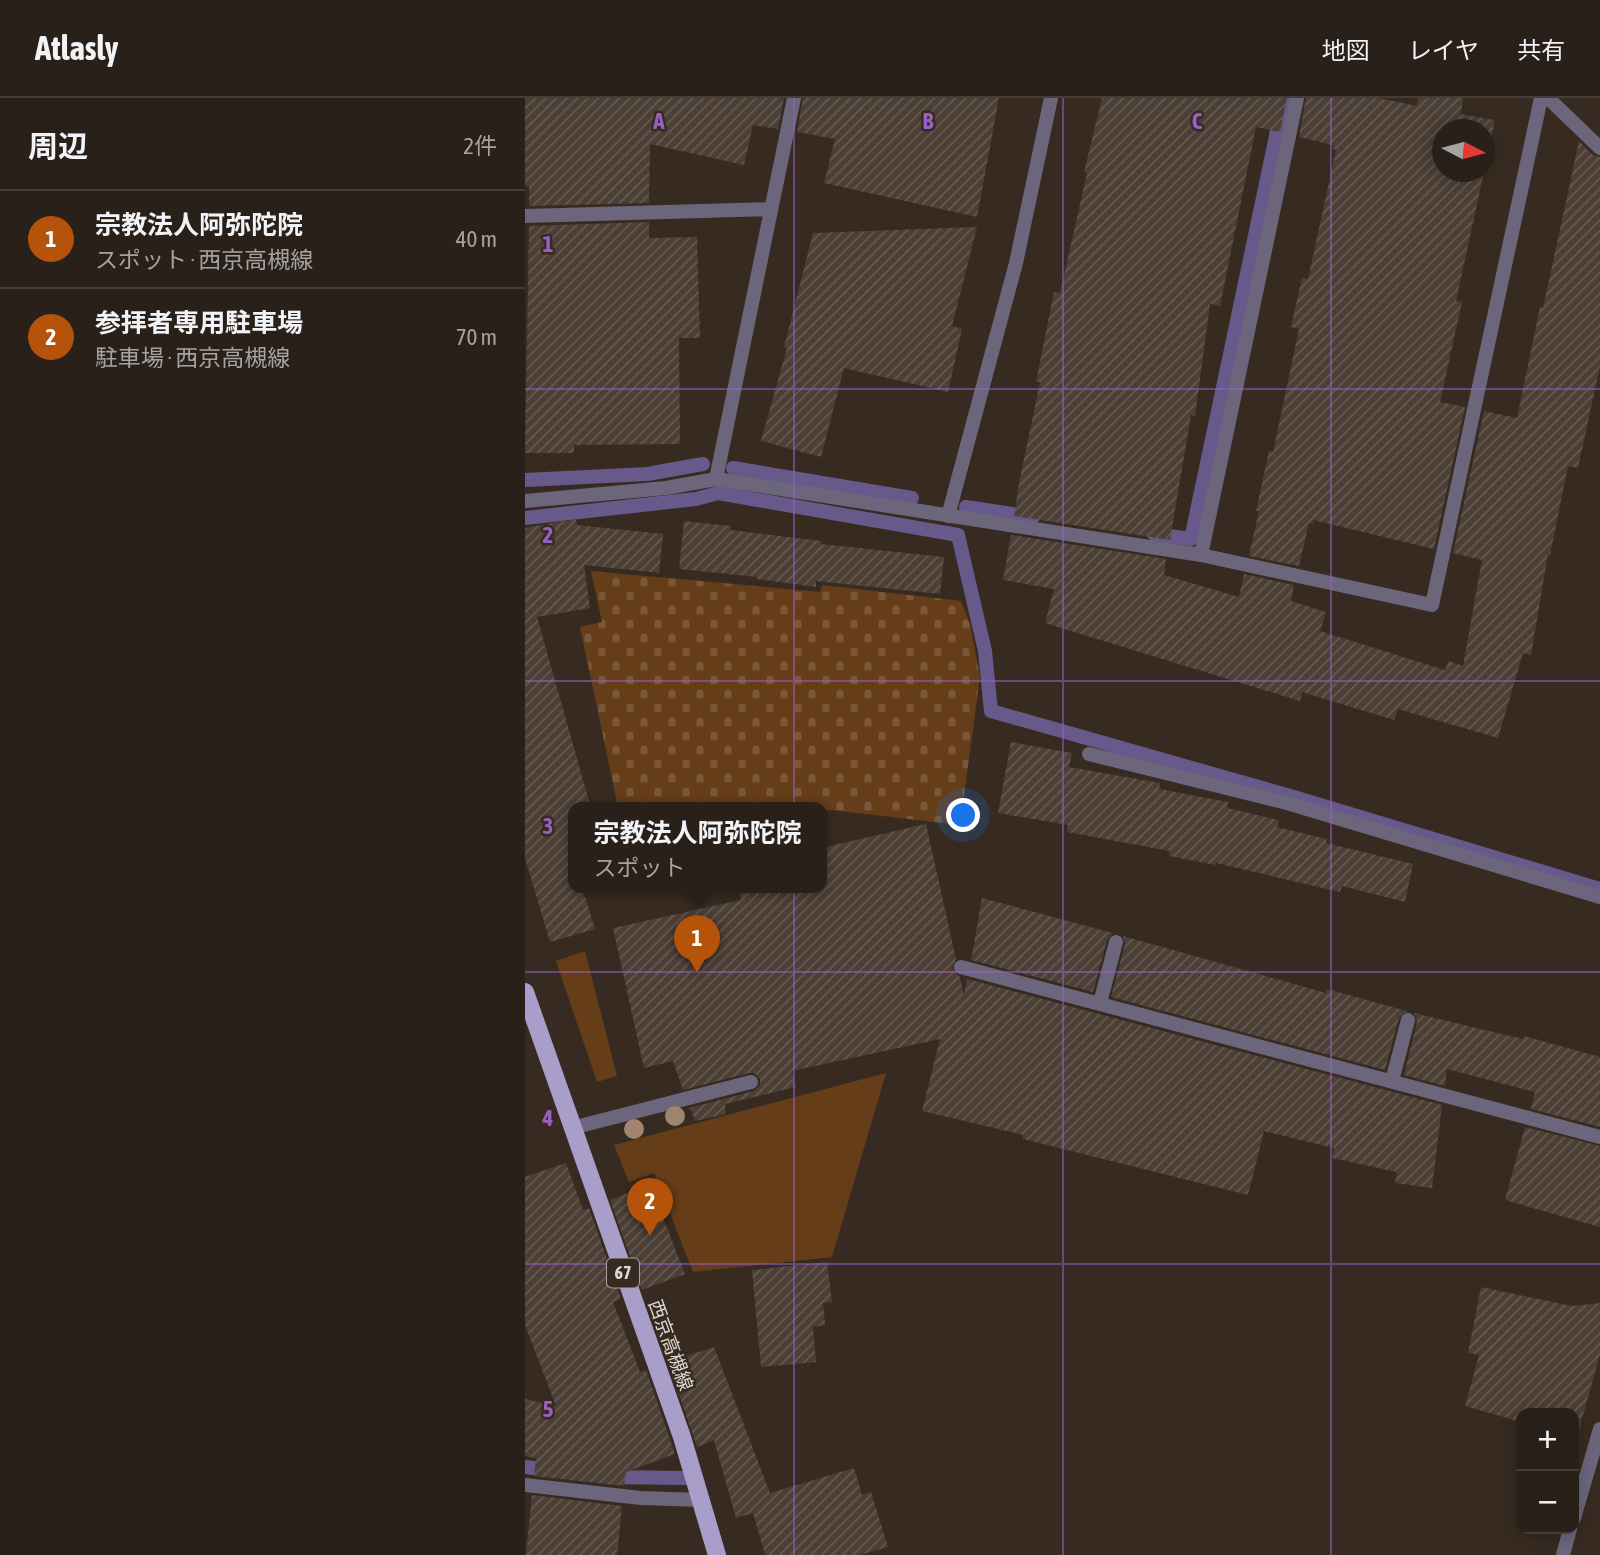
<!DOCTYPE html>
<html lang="ja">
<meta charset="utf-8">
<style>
body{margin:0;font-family:"Asap Condensed","Noto Sans JP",sans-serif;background:#352d26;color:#f1f3f6}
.controls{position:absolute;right:21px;bottom:21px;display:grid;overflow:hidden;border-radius:14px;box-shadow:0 4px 18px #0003}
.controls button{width:63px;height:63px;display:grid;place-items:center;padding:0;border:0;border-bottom:2px solid #453e38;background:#292019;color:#f1f3f6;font:35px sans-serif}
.compass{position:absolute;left:907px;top:21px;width:63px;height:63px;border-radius:50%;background:#292019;box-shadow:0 4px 18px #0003;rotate:96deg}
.you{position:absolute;left:439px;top:718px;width:24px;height:24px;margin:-18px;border:5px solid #fff;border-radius:50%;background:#1a73e8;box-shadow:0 0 0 10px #1a73e833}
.badge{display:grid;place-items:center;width:46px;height:46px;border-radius:50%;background:#b45309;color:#fff;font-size:23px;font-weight:700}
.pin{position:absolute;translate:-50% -58px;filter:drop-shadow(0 2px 4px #0008)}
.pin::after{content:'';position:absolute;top:37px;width:24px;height:21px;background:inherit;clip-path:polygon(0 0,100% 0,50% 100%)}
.popup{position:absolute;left:43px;top:704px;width:259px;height:91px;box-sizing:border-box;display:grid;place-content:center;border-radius:14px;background:#292019;filter:drop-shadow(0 2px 5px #0005);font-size:23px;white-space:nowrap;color:#a5a3a2}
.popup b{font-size:26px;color:#f1f3f6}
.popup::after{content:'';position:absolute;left:50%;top:100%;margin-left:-14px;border:14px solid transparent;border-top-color:#292019}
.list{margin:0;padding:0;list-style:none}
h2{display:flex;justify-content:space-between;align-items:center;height:91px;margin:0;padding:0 28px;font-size:30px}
h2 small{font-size:23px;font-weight:400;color:#a5a3a2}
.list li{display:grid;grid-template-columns:46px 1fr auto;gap:21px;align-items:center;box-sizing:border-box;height:98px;padding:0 28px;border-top:2px solid #453e38}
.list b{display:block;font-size:26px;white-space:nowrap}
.list p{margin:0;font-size:23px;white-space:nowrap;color:#a5a3a2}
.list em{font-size:23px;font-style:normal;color:#a5a3a2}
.map{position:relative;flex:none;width:1075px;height:1457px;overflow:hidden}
header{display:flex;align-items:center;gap:42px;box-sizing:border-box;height:98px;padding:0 35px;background:#292019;border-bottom:2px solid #453e38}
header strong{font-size:33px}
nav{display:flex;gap:38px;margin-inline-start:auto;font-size:24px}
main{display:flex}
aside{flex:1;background:#292019}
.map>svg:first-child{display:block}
.cemetery{fill:url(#cemetery-stones)}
.garden{fill:#653d19}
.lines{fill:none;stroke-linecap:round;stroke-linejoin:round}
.stream{stroke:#675989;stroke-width:14}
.building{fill:url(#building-hatch)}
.lane{stroke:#6b667c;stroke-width:14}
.street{stroke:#6b667c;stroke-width:14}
.primary{stroke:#a99dca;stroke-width:18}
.tree{fill:#a0846d}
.grid{fill:none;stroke:#995fc4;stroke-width:2;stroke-opacity:0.55}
.labels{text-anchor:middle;stroke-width:5;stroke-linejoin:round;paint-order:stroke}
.shield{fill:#372b21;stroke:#aca39c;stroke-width:2}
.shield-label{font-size:18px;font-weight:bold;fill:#ded6d0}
.street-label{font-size:19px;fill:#ded6d0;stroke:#372b21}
.grid-label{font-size:23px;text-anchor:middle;font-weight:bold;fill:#995fc4;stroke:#372b21;stroke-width:5;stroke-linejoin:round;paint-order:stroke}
</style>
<header>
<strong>Atlasly</strong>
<nav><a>地図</a><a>レイヤ</a><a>共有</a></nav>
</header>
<main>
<aside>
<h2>周辺<small>2件</small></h2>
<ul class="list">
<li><span class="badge">1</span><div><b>宗教法人阿弥陀院</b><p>スポット · 西京高槻線</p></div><em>40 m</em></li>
<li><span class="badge">2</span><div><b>参拝者専用駐車場</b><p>駐車場 · 西京高槻線</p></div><em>70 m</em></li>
</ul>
</aside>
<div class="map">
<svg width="1075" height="1457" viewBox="0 0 1075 1457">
<defs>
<pattern id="cemetery-stones" width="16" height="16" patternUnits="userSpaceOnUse" patternTransform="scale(1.75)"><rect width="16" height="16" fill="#653d19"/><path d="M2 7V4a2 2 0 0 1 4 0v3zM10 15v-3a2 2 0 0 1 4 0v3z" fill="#7b5839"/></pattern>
<pattern id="building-hatch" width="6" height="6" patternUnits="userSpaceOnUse" patternTransform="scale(1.75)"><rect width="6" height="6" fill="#4c3f35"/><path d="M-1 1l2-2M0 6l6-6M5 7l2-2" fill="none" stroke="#655a51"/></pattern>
</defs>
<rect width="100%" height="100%" fill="#372b21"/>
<path class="cemetery" d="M66,473l229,21 2,-7 139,16 9,23 10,53 -20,148 -129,-15 -10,2v-5h-203l-38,-180 22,-5z"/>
<path class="garden" d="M60,853l32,125 -20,6 -41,-121z
M361,975l-54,184 -139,15 -39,-99 -25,9 -15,-37z"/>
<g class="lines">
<path class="stream" d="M208,370l179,30
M0,382l122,-6 56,-10
M441,409l67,10
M0,420l171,-19 22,-6 240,42 27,116 6,60 296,84 313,94
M629,436l37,5 93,-441
M0,1369l27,3
M82,1379l79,1"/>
</g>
<path class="building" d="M0,0h259l-6,31 -25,-4 -9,40 -94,-21 -1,59 -120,3v-20h-4z
M278,0h196l-22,119 -153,-34 11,-44 -38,-7z
M577,0h185l-7,34 -24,-5 -36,179 -10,-2 -15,112 -4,-1 -21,125 -156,-24 5,-33 21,-101h-4l18,-90 6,1 27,-120 -3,-1z
M781,0h73l38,8 1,-8h45l-2,16 34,6 -10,48v-38h-42v42h41l-28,129 6,1 -22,100 25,5 -31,142 -121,-29v4l-4,-1 -10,43 -50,-10 10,-45h-3l13,-60 4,1 26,-123 -8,-2 11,-49 6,1 28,-129 -3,-1v-4l-34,-8z
M1054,43l14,14 7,2v209l-22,102 -10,-2 -18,89 -2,-1 -17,101 -8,-2 -25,85 -100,-29 -4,11 -92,-28 -2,9 -255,-78 9,-34 -51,-9 8,-45 155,24 -2,16 75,22 5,-23 50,11 -3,16 35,11 -6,19 125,39 3,-9 15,5 19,-106 -29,-7 31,-142 33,7 23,-111 3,1z
M124,124v16l48,-1 3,101h-21l1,106 -106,1v8h-49l4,-227z
M452,129l-25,99 10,3 -14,63 -104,-24 -23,89 -60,-16 26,-93 -3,-1 29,-114z
M51,421l1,6 86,9 -4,39 -75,-8 6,43 -53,9 52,184 -16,5v81h9l13,42 -45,13 -25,-84v-330z
M159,423l47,5 -1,4 91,11v3l123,13 -4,37 -124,-13v6l-59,-8v-2l-78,-8z
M486,644l61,11 -3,14 91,16 -1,6 69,13 -1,6 52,12 -2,7 50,12 -1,4 87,21 -8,38 -63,-16 -2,6 -124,-29v2l-47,-9 1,-5 -103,-19 1,-7 -70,-12z
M401,726l30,135 -4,10 8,8 4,19 3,-17 475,126 -10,83 -37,-5 2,-11 -65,-14 2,-10 -70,-17 -16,64 -225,-56v-4l-101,-24 18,-72 -148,32 4,16 -71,17 1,10 -31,7 -5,-13 64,-17 6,-6v-6l-6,-6h-5l-66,17 -10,-29 -29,7 -31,-140 128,-28 -3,-13h83v-39z
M457,800l131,35 -6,7 -14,52 -122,-32z
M598,838l203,57 1,-4 80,22 -8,7 -14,52 -274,-73 14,-53z
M889,915l109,26 1,-3 76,21v70l-69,-18 4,-17 -88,-23 -2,17 -41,-11 13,-53z
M1000,1029l75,19v81l-95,-27z
M41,1065l17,47 6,-2 32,91 -8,3 27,70 6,-2 29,84 -49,18 -2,14 -90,-10 2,-18 -11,-2v-57l31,7 -31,-81v-148z
M125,1086l35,90 -43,16 -32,-90z
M302,1164l5,40 -9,1 2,22 -12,2 3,35 -55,5 -9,-97z
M956,1189l91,19 28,-3v51l-23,83h-3v-24h-53v9l-56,-16 14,-51 -11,-2z
M189,1249l56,146 84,-25 8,27 9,-3 17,55 -28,8h-95l-12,-42 -17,5 -22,-78 -17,7 -29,-85z
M7,1397l90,11 -5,49h-91z"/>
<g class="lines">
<path class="lane" d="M47,1030l179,-46"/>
<path class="street" d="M1023,0l52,50
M0,118l246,-7
M191,381l78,-381
M0,403l141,-13 50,-9 485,76 231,50 109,-507
M423,418l68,-253 35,-165
M676,457l96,-457
M564,656l198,49 313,94
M436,869l639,170
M575,905l16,-61
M867,983l16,-61
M0,1387l116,13 60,2
M1049,1420l26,-89
M1038,1457l7,-26"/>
<path class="primary" d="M0,894l157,445 35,118"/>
</g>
<g class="tree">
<circle cx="150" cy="1018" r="10"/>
<circle cx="109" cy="1031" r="10"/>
</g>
<path class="grid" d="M269,0v1457M538,0v1457M806,0v1457M0,291h1075M0,583h1075M0,874h1075M0,1166h1075"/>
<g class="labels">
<rect class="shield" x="82" y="1160.5" width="32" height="29" rx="5"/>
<g class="shield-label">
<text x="98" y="1181">67</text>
</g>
<g class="street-label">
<text transform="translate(146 1247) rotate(70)" y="7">西京高槻線</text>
</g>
</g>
<g class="grid-label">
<text x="134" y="31">A</text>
<text x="403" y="31">B</text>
<text x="672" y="31">C</text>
<text x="23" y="154">1</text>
<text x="23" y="445">2</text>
<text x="23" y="736">3</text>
<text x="23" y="1028">4</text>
<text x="23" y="1319">5</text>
</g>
</svg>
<div class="controls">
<button>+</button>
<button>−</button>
</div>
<svg class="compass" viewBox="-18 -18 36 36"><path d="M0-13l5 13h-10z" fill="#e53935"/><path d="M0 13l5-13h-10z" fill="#a5a3a2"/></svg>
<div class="you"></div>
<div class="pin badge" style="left:172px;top:875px">1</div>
<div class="popup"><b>宗教法人阿弥陀院</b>スポット</div>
<div class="pin badge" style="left:125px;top:1138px">2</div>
</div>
</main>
